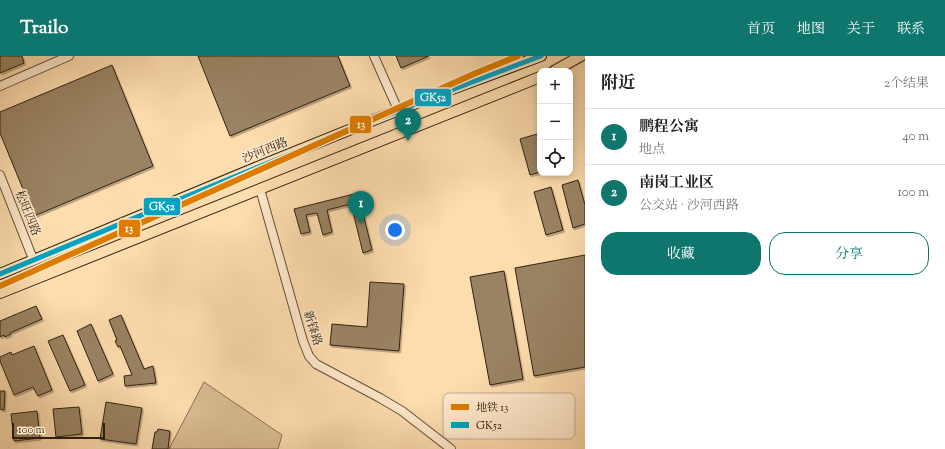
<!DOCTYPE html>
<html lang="zh">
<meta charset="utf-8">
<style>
body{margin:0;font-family:"Sorts Mill Goudy","Noto Serif SC",serif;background:#f6f6f6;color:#222}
.controls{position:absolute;right:12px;top:12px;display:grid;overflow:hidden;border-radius:8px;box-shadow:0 2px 6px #0003}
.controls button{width:36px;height:36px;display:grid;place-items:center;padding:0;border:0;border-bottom:1px solid #e0e0e0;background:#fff;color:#222;font:20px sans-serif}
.scale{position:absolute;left:12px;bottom:10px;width:93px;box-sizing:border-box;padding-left:4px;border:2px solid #2f2211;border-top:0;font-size:11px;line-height:14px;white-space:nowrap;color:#2f2211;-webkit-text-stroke:3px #fee8ca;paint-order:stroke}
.you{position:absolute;left:395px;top:174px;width:14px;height:14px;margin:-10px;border:3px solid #fff;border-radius:50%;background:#1a73e8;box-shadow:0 0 0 6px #1a73e833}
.badge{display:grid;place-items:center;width:26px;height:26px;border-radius:50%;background:#0f766e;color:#fff;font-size:13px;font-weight:700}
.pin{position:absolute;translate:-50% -33px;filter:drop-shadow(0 1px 2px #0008)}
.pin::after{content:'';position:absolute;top:21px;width:14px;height:12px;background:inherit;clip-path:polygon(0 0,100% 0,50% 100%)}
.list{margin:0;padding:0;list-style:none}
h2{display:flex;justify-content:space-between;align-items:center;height:52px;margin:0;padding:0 16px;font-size:17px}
h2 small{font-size:13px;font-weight:400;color:#767676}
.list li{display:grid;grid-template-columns:26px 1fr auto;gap:12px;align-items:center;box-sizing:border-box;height:56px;padding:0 16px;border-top:1px solid #e0e0e0}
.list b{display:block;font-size:15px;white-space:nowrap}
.list p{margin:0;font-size:13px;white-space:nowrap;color:#767676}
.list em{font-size:13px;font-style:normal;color:#767676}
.actions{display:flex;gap:8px;padding:12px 16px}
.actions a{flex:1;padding:9px 0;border:1px solid #0f766e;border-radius:16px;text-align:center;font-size:14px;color:#0f766e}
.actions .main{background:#0f766e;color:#fff}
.icon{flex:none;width:22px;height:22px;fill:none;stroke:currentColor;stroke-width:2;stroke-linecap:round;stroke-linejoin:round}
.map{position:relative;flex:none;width:585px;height:393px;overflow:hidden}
header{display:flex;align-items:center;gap:24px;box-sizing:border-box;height:56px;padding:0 20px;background:#0f766e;color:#fff}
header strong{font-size:19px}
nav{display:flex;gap:22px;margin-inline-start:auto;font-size:14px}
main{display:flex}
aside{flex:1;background:#fff}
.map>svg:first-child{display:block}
.green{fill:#dabc93;stroke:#846f52}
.building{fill:#9a8363;stroke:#2f2211;filter:url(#shadow)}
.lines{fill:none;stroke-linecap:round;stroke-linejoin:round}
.minor-casing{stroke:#625038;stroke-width:10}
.major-casing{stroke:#2f2211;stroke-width:12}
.minor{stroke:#fee8ca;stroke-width:8}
.major{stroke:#fddcae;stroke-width:10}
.bus-1-casing{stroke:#fee8ca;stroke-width:8}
.bus-1{stroke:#02a2c5;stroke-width:5}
.metro-1-casing{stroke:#fee8ca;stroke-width:9}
.metro-1{stroke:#de7c00;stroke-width:6}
.labels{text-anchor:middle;stroke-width:3.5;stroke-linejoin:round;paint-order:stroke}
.street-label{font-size:12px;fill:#2f2211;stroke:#fee8ca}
.key{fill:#fee8ca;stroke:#c0ad92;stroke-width:1}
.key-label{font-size:11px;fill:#2f2211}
.line-badge{stroke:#fee8ca;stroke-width:1.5}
.badge-label{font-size:11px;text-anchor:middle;font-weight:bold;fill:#fff}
</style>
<header>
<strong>Trailo</strong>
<nav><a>首页</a><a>地图</a><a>关于</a><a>联系</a></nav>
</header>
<main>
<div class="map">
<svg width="585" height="393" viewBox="0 0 585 393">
<defs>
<filter id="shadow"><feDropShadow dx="1.5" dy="2" stdDeviation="0" flood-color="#0004"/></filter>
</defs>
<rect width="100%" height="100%" fill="#fddcae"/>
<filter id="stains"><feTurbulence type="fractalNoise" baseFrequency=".005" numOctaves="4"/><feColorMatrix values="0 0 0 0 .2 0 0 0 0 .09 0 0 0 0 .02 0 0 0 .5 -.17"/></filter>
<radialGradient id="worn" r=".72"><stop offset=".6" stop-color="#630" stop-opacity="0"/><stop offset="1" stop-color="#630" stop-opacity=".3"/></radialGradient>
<path class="green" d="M204,326l78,53 -4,14h-109z"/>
<path class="building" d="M0,0h22l2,7 -24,10z
M198,0h140l12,30 -120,50z
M396,0h33l-28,12z
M112,9l41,101 -119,50 -34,-83v-21z
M537,78l3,13v25l-10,3 -10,-36z
M578,124l7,25v19l-12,4 -11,-43z
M551,131l12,43 -17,5 -12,-43z
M358,137l14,57 -9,3 -12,-49 -24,6 5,22 -9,3 -6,-22 -11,2 4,17 -9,2 -7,-25z
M585,199v112l-51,9 -19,-108z
M504,215l19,108 -33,6 -20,-108z
M370,226l34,2 -5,67 -69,-6 2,-21 35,3z
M36,250l6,13 -32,14 1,1 -6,3 -1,-2 -4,2v-16z
M121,259l23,54 9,-3 3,17 -31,3 -1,-10 8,-1 -12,-29 -2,1 -3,-6 2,-1 -8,-20z
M91,268l22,50 -15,7 -21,-50z
M63,279l22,50 -15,6 -22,-50z
M34,290l18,44 -14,6 -5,-9 -19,8 -14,-34v-4l11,-5 1,3z
M0,335h5l-1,19 -4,-1z
M106,346l36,6 -6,36 -36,-5z
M79,351l3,27 -26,3 -3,-28z
M37,355l3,27 -26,3 -3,-27z
M158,373l12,2 -2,18h-16l3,-17h2z"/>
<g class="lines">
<g class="minor-casing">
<path id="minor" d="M374,0l24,54
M0,30l69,-30
M0,119l33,84
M260,133l43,152 6,15 7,8 64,34 22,13 49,38"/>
</g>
<g class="major-casing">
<path id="major" d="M554,15l27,-15
M0,218l267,-111 169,-68 105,-39
M0,237l540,-216"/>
</g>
<use href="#minor" class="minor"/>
<use href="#major" class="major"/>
<g class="bus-1-casing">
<path id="bus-1" d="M0,218c180,-75 359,-150 541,-218"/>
</g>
<use href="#bus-1" class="bus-1"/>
<g class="metro-1-casing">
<path id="metro-1" d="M0,230l476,-213 42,-17"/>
</g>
<use href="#metro-1" class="metro-1"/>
</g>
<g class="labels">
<g class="street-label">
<text transform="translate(265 94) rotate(-22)" y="4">沙河西路</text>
<text transform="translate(28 157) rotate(68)" y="4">松旺四路</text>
<text transform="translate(313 272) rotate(72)" y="4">新锋路</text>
</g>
</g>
<rect x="443" y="337" width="132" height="46" rx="6" class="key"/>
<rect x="451" y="348" width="18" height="6" fill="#de7c00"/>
<rect x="451" y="366" width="18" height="6" fill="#02a2c5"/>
<g class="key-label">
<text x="476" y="355">地铁 13</text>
<text x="476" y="373">GK52</text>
</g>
<g class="line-badge">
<rect x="414" y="32" width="38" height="19" rx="4" fill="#02a2c5"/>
<rect x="349" y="59" width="23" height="19" rx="4" fill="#de7c00"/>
<rect x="143" y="141" width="38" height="19" rx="4" fill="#02a2c5"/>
<rect x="118" y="163" width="23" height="19" rx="4" fill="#de7c00"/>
</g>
<g class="badge-label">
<text x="433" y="45">GK52</text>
<text x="361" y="72">13</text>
<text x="162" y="154">GK52</text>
<text x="129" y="176">13</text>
</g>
<rect width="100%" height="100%" filter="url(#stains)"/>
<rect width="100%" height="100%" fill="url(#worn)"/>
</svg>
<div class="controls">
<button>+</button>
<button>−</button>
<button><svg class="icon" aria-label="locate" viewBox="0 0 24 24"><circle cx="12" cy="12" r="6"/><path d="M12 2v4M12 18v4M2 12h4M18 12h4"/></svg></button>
</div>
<div class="scale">100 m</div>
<div class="you"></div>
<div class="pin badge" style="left:361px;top:168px">1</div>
<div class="pin badge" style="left:408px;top:85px">2</div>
</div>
<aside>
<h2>附近<small>2个结果</small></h2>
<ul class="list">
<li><span class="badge">1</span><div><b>鹏程公寓</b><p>地点</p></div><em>40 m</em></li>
<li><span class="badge">2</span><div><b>南岗工业区</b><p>公交站 · 沙河西路</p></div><em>100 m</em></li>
</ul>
<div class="actions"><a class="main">收藏</a><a>分享</a></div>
</aside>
</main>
